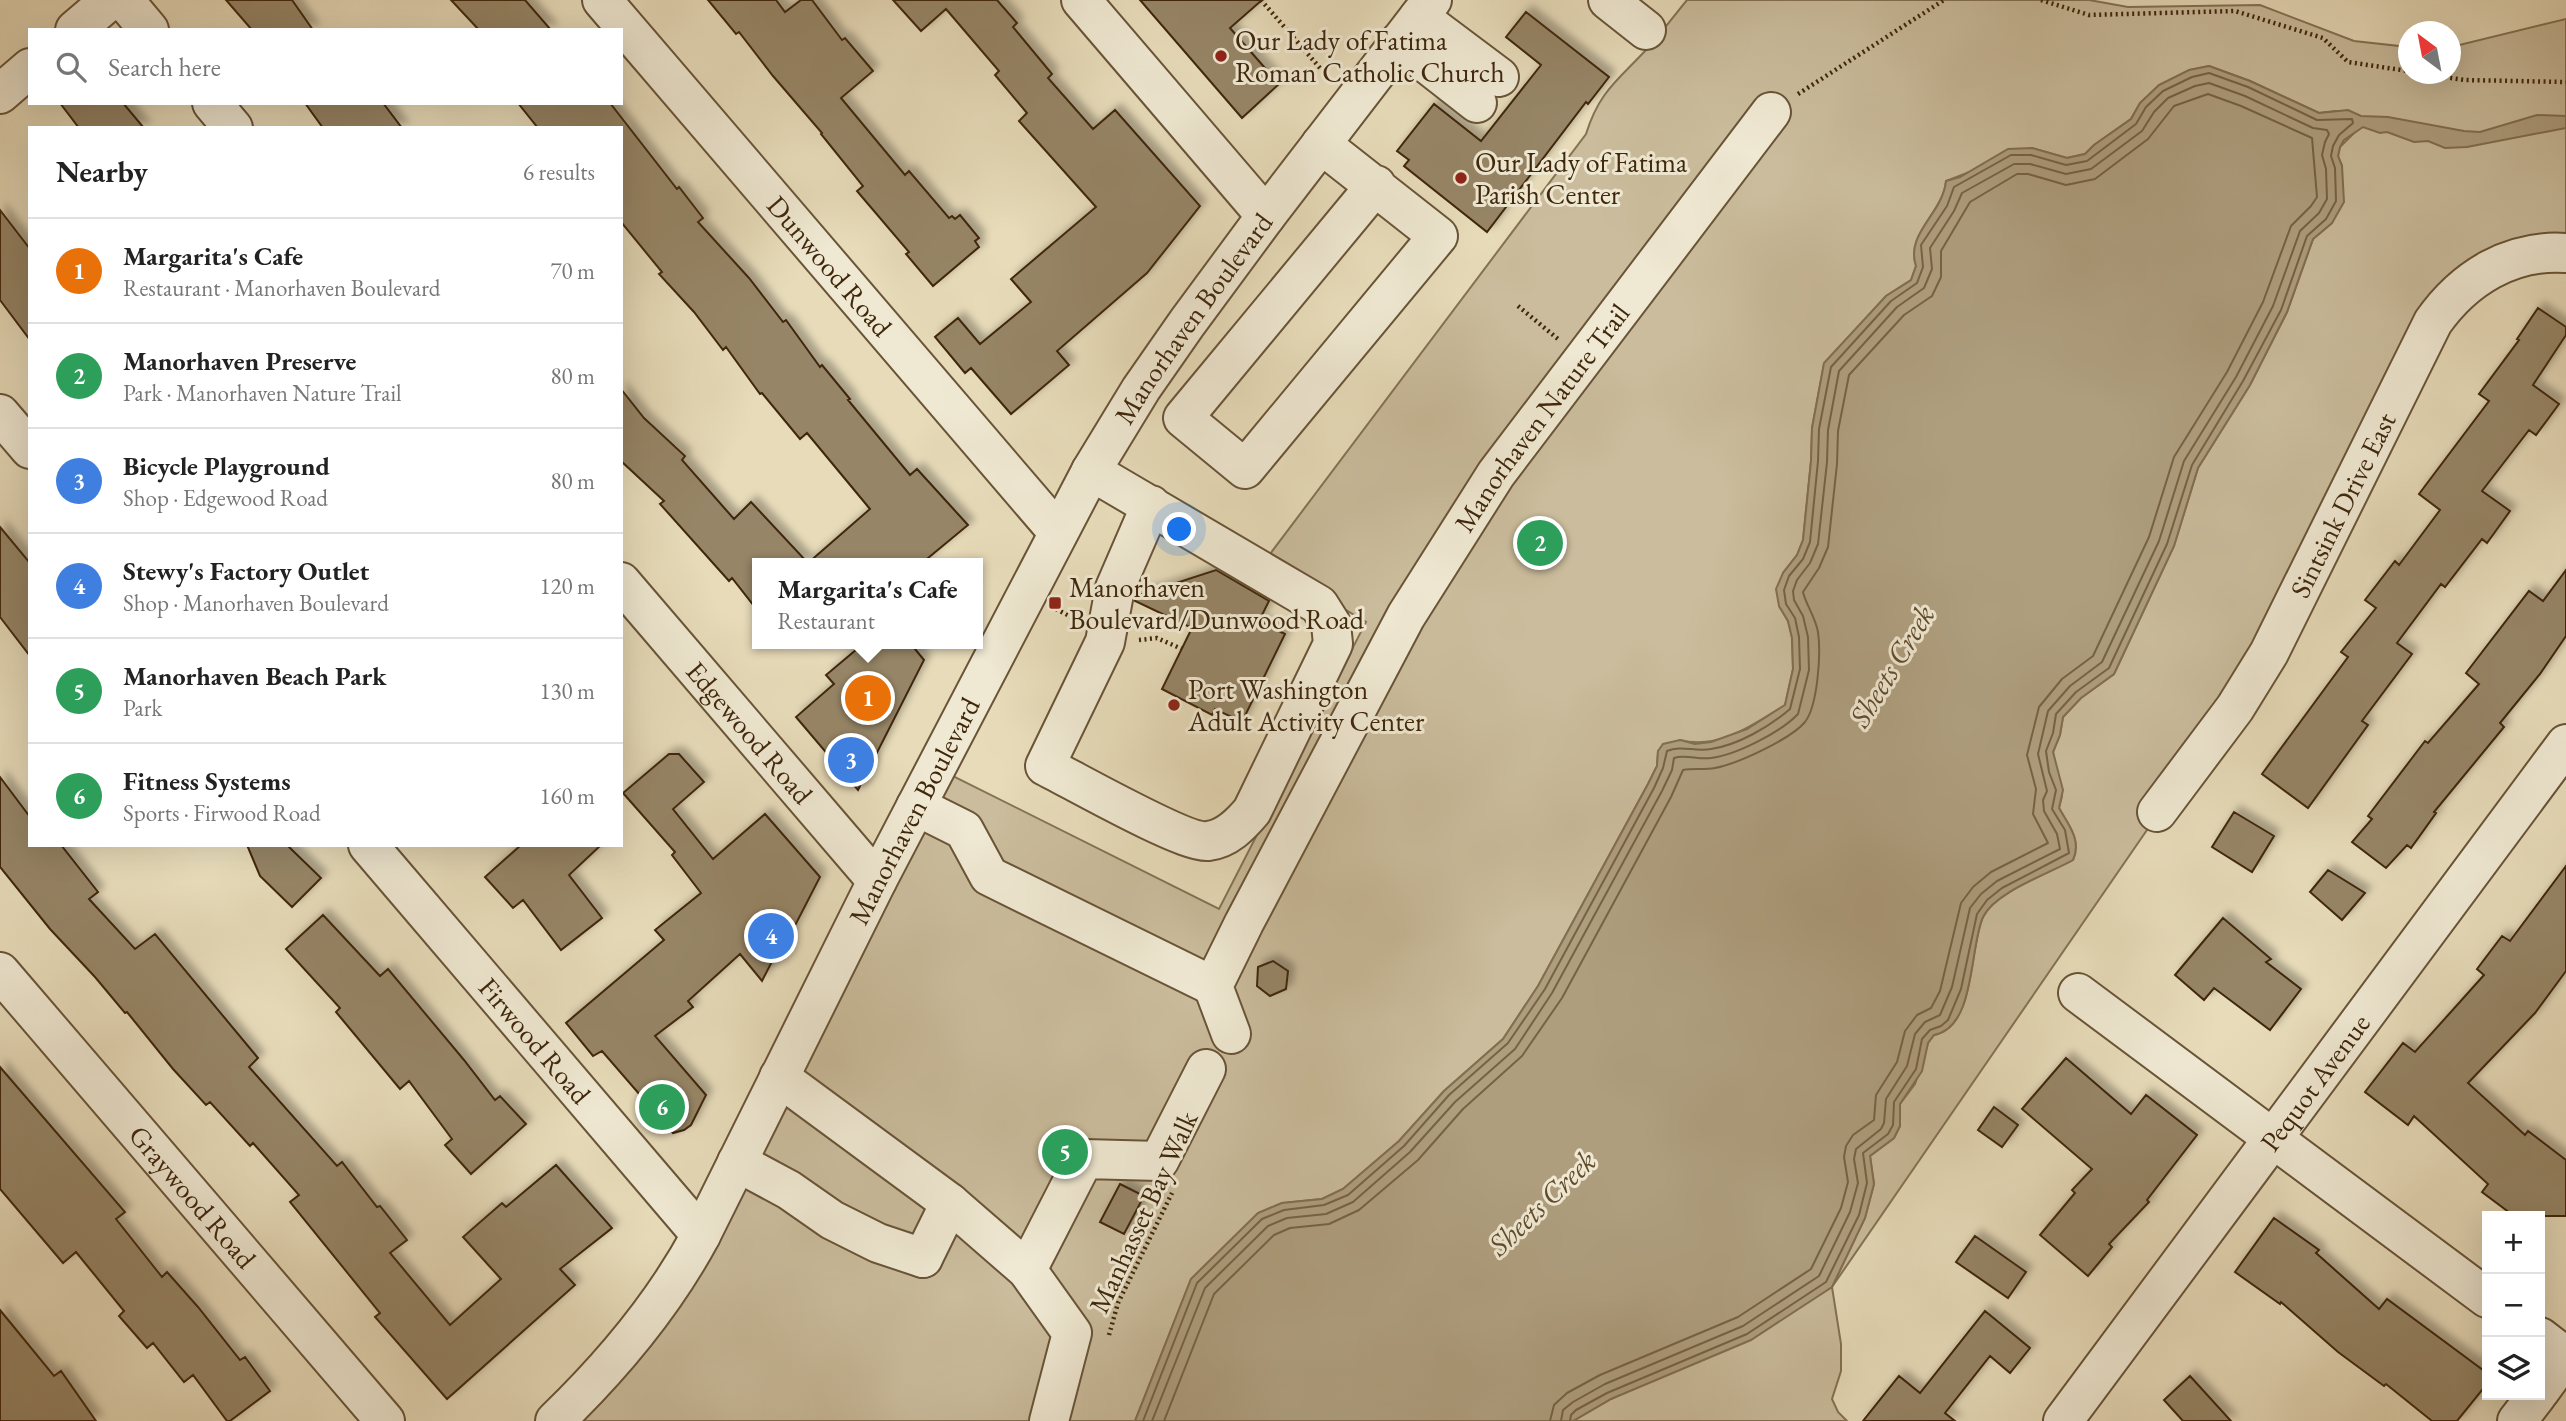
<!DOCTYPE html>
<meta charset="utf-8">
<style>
body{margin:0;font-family:"EB Garamond",serif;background:#f6f6f6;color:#222}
.controls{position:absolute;right:21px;bottom:21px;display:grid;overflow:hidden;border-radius:0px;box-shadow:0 7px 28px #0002}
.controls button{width:63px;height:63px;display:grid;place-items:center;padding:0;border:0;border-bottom:2px solid #e0e0e0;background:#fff;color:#222;font:35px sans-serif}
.compass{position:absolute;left:2398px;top:21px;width:63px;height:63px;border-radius:50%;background:#fff;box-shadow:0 7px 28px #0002;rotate:328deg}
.you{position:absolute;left:1180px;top:530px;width:24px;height:24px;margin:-18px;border:5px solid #fff;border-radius:50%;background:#1a73e8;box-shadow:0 0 0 10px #1a73e833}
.badge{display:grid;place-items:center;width:46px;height:46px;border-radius:50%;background:#111827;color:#fff;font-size:23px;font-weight:700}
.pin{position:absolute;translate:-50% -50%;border:4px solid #fff;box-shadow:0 2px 7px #0006}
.popup{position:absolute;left:752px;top:558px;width:231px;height:91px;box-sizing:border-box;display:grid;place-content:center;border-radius:0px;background:#fff;filter:drop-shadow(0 2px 5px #0005);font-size:23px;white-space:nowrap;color:#767676}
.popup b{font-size:26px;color:#222}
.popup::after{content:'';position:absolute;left:50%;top:100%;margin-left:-14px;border:14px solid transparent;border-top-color:#fff}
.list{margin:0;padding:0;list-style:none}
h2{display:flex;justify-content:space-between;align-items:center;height:91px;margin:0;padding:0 28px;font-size:30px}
h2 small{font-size:23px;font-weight:400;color:#767676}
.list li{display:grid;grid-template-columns:46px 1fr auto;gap:21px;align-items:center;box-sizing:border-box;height:105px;padding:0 28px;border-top:2px solid #e0e0e0}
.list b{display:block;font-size:26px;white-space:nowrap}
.list p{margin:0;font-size:23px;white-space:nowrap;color:#767676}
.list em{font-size:23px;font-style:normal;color:#767676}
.icon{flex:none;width:38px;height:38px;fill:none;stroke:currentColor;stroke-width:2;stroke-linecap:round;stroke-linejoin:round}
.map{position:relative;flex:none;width:2566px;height:1421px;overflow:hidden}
.search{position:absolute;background:#fff;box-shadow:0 7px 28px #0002;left:28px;top:28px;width:595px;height:77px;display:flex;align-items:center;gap:18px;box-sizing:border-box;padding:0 24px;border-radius:0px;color:#767676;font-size:26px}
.panel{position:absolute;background:#fff;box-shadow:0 7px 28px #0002;left:28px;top:126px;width:595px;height:721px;border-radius:0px}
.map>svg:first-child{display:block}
.green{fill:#cabc9c;stroke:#847254;stroke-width:2}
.water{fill:#ae9e7e;stroke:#826e50;stroke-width:2}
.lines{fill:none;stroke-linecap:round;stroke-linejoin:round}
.shore{stroke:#766245;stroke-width:2}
.building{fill:#968566;stroke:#3f270c;stroke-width:2;filter:url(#shadow)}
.minor-casing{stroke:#695437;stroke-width:42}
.path{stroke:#3f270c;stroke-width:4.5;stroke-dasharray:2 3.5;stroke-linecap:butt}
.minor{stroke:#efe8d2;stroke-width:38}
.poi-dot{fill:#8f2418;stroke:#efe8d2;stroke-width:2.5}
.labels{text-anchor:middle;stroke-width:6;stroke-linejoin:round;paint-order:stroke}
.poi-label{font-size:28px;fill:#3f270c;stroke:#efe8d2;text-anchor:start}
.street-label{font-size:28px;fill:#3f270c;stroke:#efe8d2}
.water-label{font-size:30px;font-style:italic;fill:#604b2e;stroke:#efe8d2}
</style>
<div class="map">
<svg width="2566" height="1421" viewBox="0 0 2566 1421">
<defs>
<filter id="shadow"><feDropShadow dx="6" dy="-6" stdDeviation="3.5" flood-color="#0004"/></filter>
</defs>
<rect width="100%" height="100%" fill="#e7dbb9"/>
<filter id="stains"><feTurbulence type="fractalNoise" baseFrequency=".00286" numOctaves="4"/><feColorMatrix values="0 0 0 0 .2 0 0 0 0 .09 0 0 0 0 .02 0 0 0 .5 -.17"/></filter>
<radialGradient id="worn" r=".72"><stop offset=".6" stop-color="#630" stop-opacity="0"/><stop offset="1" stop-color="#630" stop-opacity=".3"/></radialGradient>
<path class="green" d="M1687,0h402l39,7 132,-2 94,36 54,6v27h42l1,-27 115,-28v234l-99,30 -198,370 -437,634 9,57v27l-9,28 6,13 9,9h-274l38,-22 221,-112 33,-69 9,-34 -4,-28 24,-18 6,-12v-22l15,-20 13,-41 6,-8c42,-8 35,-87 49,-118 12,-25 65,-43 90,-57 9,-20 -5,-36 -14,-52l3,-12 -9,-44 7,-17 3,-18 18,-19 33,-24 60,-128 24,-78 52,-83 37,-73 26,-73 19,-16 10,-44v-13l-4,-10 2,-9 19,-19 -23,-17 -17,2 -69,-32 -41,-15 -19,4 -31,15 -19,18 -9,16 -37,26 -9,9 -18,4 -35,-10 -86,33c-3,32 -41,53 -30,85l-5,14 -25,16 -62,68 -12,64 -1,33 -8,79 -6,15 -14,18 -4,33 9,15 4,16 1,32 -8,36c-32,20 -66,45 -105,35l-22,11 -1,15 -9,18 -110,202 -35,53 -59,52 -45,50 -56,48 -21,10 -40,4 -24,10 -67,66 -56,142h-580l86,-93 294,-561 284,142 147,-287 -102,-60 322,-428c13,-42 31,-53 59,-83 15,-16 28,-34 42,-51z"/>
<path class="water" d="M2209,66l41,15 69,32 29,-3 13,6 27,1 76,14 16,1 57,-17 29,1v12l-99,19 -22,1 -17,-7 -14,1 -27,-10 -7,1 -17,-6 -19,13 -4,7 -2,9 4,10 2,36 -12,21 -19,16 -26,73 -37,73 -52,83 -24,78 -60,128 -33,24 -18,19 -3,18 -7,17 10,38 -4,18c9,16 23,32 14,52 -25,14 -78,32 -90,57 -14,31 -7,110 -49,118l-6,8 -6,28 -22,33v22l-6,12 -24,18 4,28 -9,34 -33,69 -81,53 -140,59 -38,22h-438l56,-142 67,-66 24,-10 40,-4 21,-10 56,-48 45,-50 59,-52 35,-53 110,-202 9,-18 1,-15 5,-7 17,-4 15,4 16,-2 36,-13 38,-24 8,-36 -1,-31 -4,-17 -9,-15 -3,-17 7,-16 14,-18 6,-15 8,-79 1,-33 12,-65 62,-67 25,-16 5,-14c-11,-33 27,-52 30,-85l14,-4 48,-28 24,-1 35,10 18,-4 9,-9 37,-26 9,-16 19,-18 30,-15z"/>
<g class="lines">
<path class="shore" d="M1143,1421l54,-138 65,-64 22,-9 40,-5 24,-10 56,-49 45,-51 59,-52 37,-54 109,-201 9,-20 4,-17c14,-6 28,1 44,-2 27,-4 58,-22 79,-40l10,-40 -1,-32 -4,-19 -9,-14 -2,-14 5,-14 14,-17 7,-17 8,-81 1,-32 12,-62 60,-66 26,-18 6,-16 -2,-22 26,-39 7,-19 57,-32h20l35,10 21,-4 49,-37 10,-17 17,-16 29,-14 17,-4 39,14 69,33 35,-1 1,4 -14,12 -6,11 -2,10 4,12 1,33 -10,18 -19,17 -26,74 -38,71 -51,84 -25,79 -58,124 -33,24 -20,22 -3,19 -7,18 3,21 7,18 -4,19 13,21 4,23 -67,35 -15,12 -10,14 -16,75 -13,31 -7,6 -11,4 -8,9 -6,30 -22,33 -1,23 -5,9 -25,19 4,30 -8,32 -33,67 -79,52 -140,59 -31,17 -5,5 -1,6
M1152,1421l53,-133 63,-62 19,-8 39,-4 27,-12 57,-50 45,-50 60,-53 37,-56 110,-202 10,-21 2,-12c11,-4 25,2 37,0 25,-3 70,-26 87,-44l11,-44 -1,-33 -5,-21 -9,-16 -1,-9 4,-11 13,-17 8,-19 9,-82 1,-32 11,-59 58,-64 27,-19 8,-19 -2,-21 24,-37 8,-18 52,-29h16l36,10 25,-5 51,-38 12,-19 14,-14 27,-12 14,-3 36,13 68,32 14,2 2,4 -4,8 -3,13 4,14 1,30 -8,14 -19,18 -27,75 -37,71 -52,84 -25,80 -57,121 -32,24 -22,25 -10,43 9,37 -4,9 1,11 13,23 3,15 -63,32 -16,13 -11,14 -18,79 -12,28 -15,7 -10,12 -8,32 -21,33 -2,24 -3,6 -25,20 -2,10 4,24 -8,29 -31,64 -76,50 -138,58 -32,18 -10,8 -2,11
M1164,1421l50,-127 60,-59 16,-7 39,-4 30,-14 59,-50 45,-51 59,-53 40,-58 109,-201 12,-27c10,-2 21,0 32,-2 22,-4 76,-29 90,-46 13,-17 16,-69 13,-90 -3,-16 -12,-27 -15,-40l16,-24 9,-21 9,-83 1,-33 11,-56 55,-60 28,-19 9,-19v-26l29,-49 47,-28h11l38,11 29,-6 53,-40 26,-33 34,-12 33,12 71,32 5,59 -6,9 -20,20 -28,76 -36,70 -53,85 -25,80 -56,119 -31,23 -23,28 -12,48 9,34 -3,25 15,29 -57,29 -18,15 -12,16 -21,88 -9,17 -14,7 -12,16 -8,31 -21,33 -2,25 -21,15 -7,11 -2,11 4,25 -7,26 -30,61 -73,48 -138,58 -33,18 -13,12 -4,16"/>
</g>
<path class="building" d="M226,0h66l21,30h-61z
M451,0h74l26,30h-72z
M708,0h68l9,12 16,-12h11l30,40 3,-2 28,33 -32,27 64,77 4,-4 40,47 3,-2 3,3 5,-4 19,23 -4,3 4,6 -46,39 -27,-32 3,-2 -52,-61 6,-5 -42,-52 1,-1 -49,-57 -34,-44 -3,2z
M893,0h104l20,23 -4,4 39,47 -4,4 45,51 22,-19 85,96 -53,67 -90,78 12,14 -58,49 -40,-46 -6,5 -30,-36 23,-19 22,26 51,-42 -20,-23 85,-72 -77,-86 8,-8 -32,-38 4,-4 -53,-62 -25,22z
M1140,0h122l-32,28 49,56 -37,34z
M1526,12l83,65 -21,27 -2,-2 -99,130 -83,-66 5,-6 -12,-9 37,-47 47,37 60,-76 -35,-28z
M60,103h63l21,25h-65z
M305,103h78l19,25h-79z
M518,103h92l67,86 2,-2 24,31 -5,4 51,56 34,44 3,-2 34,47 2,-2 28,34 -2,1 62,75 7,-6 51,56 -46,38h-114l62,-54 -63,-76 -7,6 -38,-46 -2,1 -34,-47 -3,3 -29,-38 -35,-38 3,-2 -41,-50v-94h-83z
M0,210l30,39v91l-30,-40z
M2538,308l28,19v8l-33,50 26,19 -23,31 -7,-5 -47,61 28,20 -23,32 -5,-4 -37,48 -4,-3 -44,59 15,11 -50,67 6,4 -60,83 -46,-34 86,-117 -7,-5 35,-44 -11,-8 30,-39 4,4 41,-55 -21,-16 70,-93 -10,-7 40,-54 -2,-1z
M621,389l23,29 41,38 -3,4 52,59 17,-17 57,61h-50v48l-26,-33 -3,3 -69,-77 4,-3 -43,-40z
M0,527l30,36v93l-30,-39z
M1216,570l53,31 -10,20 26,13 -43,88 -27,-13 -3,6 -50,-26 30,-61 -57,-27 1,-5z
M2566,570v66l-26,38 -40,49 4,4 -70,85 2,1 -25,35 -4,-3 -21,23 -34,-26 20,-23 -4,-3 57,-75 3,2 51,-59 -13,-11 63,-82 14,10z
M863,644h48l13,16 -66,130 -62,-73 38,-33 -8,-9z
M669,754h10l25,28 -31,27 40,50 52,-45 55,63 -33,64 -3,-3 -22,43 -22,-27 -52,47 5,6 -38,29 51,59 -15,30 -7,5 -11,3 -71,-82 -9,5 -27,-33 98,-83 -9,-10 46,-37 -29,-38 3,-3 -52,-59z
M0,777l30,40v28h31l37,47 -9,7 46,50 20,-15 103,124 -9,9 88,99 5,-4 35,45 3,-1 27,34 -17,13 60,72 51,-46 -38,-42 39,-34 4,4 50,-42 56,63 -52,41 15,16 -128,114 -72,-82 5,-4 -90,-111 9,-7 -46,-52 -3,3 -40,-44 -4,3 -33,-36 -46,-57 -2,1 -30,-36 -45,-48 -50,-62z
M2234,812l40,24 -22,36 -40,-25z
M247,845h40l34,33 -29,29 -32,-31z
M521,845h80l-32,30 33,43 -41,32 -38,-50 -10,8 -28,-31z
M2566,866v105l-31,42 -67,70 57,52 3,-4 38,29v56h-52l-32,-24 6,-8 -74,-68 -6,9 -43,-33 38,-49 12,9 69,-77 -7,-6 25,-33 8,5z
M2328,870l37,23 -23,27 -32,-28z
M323,915l57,61 8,-7 76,91 31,40 5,-4 26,28 -55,50 -26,-29 7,-6 -43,-58 -9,8 -64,-77 4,-4 -54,-59z
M2223,918l48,41 -5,3 35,27 -31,41 -56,-42 -10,12 -29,-25z
M1273,961l15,10 -2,18 -16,7 -13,-10 1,-19z
M2066,1058l65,56 15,-19 51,40 -50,65 2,2 -40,42 3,3 -24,29 -48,-41 35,-42 -3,-3 20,-21 -70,-60z
M0,1067l125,145 -9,7 46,58 5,-5 31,35 42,53 5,-3 25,34 -40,30h-3l-34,-46 -9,7 -31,-39 -6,5 -28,-32 5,-5 -48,-59 -13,11 -63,-74z
M1994,1107l24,18 -16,22 -24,-17z
M1120,1184l24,12 -20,38 -24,-12z
M2274,1218l45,32 -3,3 63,56 8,-10 100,74v11l-30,37h-25l-46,-37 -2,2 -46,-34 -57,-50 -1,2 -45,-32z
M1975,1236l51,36 -18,26 -52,-36z
M0,1310l54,66 7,-5 35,50h-96z
M1985,1311l45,37 -20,25 -20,-17 -45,57 10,8h-92l36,-45 21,17z
M2190,1376l41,45h-48l-19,-21z"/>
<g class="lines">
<g class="minor-casing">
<g id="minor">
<path d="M124,0l25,30"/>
<path id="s1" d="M602,0l455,531"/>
<path d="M1081,0l185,216"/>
<path d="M1608,0l38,30"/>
<path d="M1419,17l80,60"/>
<path d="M75,30l35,-30"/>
<path d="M1399,42l78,61"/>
<path d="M0,94l30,-26"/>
<path d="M212,103l21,25"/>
<path d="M1321,144l117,92 -193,233 -62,-51 193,-233"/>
<path d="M0,414l30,35"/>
<path d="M1091,471l228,134 12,19 2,20 -81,167c-11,13 -25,28 -44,30 -23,3 -135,-61 -163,-75l60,-124 10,-54 36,-83"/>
<path id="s2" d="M621,582l256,299"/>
<path d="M916,806l48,24 25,46 224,110"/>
<path id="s3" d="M2157,812l78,-104 34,-55 164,-331c31,-44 78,-73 133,-69"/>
<path id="s4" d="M368,845l333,390"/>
<path id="s5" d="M0,972l385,449"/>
<path d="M2078,993l409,305"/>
<path id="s6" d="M1231,1034l-18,-48 31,-63 162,-307 90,-142 275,-362"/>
<path d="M779,1077l171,126 -27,55"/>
<path d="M737,1162l52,28 43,30 46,23 45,15"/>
<path d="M950,1203l77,67 45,63 -23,88"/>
<path d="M1027,1270l57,-111 75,2 47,-92"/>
<path d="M2540,1337l26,20"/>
<path d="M2540,1391l26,-36"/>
<path id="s7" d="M555,1421c57,-55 109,-117 146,-186l176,-354 214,-410 50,-82 46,-66 79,-107 166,-216"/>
<path id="s8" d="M2063,1421l503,-677"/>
<path d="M2517,1421l20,-26"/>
</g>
</g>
<path class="path" d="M1261,0l59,68
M2041,0l48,15 146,-4 88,27 25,24 60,9
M2423,74l42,6 101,2
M1798,94l146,-94
M1518,306l40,33
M1056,609l19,10
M1139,640l18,-2 25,11
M1109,1335l9,-32 54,-110"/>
<use href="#minor" class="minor"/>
</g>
<g class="poi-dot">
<circle cx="1221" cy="56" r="7"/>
<circle cx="1461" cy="178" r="7"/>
<rect x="1048" y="596" width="14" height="14" rx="3.5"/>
<circle cx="1174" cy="705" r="7"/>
</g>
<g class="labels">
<g class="poi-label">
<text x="1235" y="50">Our Lady of Fatima<tspan x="1235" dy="32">Roman Catholic Church</tspan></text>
<text x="1475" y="172">Our Lady of Fatima<tspan x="1475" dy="32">Parish Center</tspan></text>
<text x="1069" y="597">Manorhaven<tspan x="1069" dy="32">Boulevard/Dunwood Road</tspan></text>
<text x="1188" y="699">Port Washington<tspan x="1188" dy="32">Adult Activity Center</tspan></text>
</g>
<g class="street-label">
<text dy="10" stroke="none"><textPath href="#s1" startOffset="350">Dunwood Road</textPath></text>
<text dy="10" stroke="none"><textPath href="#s7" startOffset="1279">Manorhaven Boulevard</textPath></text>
<text dy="10" stroke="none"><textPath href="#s6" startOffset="709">Manorhaven Nature Trail</textPath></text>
<text dy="10" stroke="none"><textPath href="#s3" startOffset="360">Sintsink Drive East</textPath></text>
<text dy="10" stroke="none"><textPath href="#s2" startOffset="198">Edgewood Road</textPath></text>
<text dy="10" stroke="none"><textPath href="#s7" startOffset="712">Manorhaven Boulevard</textPath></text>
<text dy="10" stroke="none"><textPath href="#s4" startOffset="257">Firwood Road</textPath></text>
<text dy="10" stroke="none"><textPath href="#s8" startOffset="422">Pequot Avenue</textPath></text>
<text dy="10" stroke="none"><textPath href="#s5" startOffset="296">Graywood Road</textPath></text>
<text transform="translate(1143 1212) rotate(-65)" y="10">Manhasset Bay Walk</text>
</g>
<g class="water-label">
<text transform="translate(1892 666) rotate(-59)" y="10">Sheets Creek</text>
<text transform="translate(1542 1203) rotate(-44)" y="10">Sheets Creek</text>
</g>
</g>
<rect width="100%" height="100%" filter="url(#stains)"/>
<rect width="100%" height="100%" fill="url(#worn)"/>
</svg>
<div class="controls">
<button>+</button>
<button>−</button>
<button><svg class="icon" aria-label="layers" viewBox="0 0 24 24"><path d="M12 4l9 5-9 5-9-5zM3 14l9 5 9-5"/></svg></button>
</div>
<svg class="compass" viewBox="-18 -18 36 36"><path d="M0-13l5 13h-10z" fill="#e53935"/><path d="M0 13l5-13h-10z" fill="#767676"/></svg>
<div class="you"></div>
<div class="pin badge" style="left:868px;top:698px;background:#e8710a">1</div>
<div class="popup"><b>Margarita's Cafe</b>Restaurant</div>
<div class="pin badge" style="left:1540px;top:543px;background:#2e9e5b">2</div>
<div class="pin badge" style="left:851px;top:760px;background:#3f7fe0">3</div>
<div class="pin badge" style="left:771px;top:936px;background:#3f7fe0">4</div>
<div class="pin badge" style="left:1065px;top:1152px;background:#2e9e5b">5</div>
<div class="pin badge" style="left:662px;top:1107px;background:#2e9e5b">6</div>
<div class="search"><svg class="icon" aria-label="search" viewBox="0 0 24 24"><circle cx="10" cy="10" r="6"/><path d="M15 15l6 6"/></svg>Search here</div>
<section class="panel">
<h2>Nearby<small>6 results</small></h2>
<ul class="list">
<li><span class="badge" style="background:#e8710a">1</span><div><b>Margarita's Cafe</b><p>Restaurant · Manorhaven Boulevard</p></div><em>70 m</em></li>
<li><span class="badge" style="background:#2e9e5b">2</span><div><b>Manorhaven Preserve</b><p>Park · Manorhaven Nature Trail</p></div><em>80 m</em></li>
<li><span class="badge" style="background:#3f7fe0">3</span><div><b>Bicycle Playground</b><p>Shop · Edgewood Road</p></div><em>80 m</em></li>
<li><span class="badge" style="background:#3f7fe0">4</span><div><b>Stewy's Factory Outlet</b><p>Shop · Manorhaven Boulevard</p></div><em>120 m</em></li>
<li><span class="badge" style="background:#2e9e5b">5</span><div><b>Manorhaven Beach Park</b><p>Park</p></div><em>130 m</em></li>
<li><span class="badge" style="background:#2e9e5b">6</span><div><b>Fitness Systems</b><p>Sports · Firwood Road</p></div><em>160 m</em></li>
</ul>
</section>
</div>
